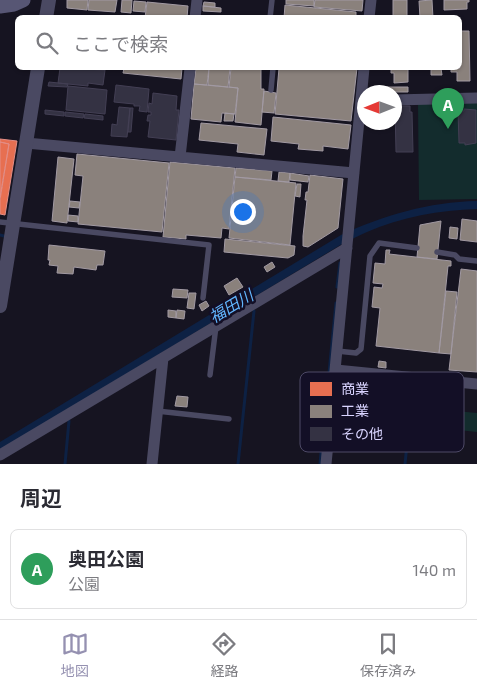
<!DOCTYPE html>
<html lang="ja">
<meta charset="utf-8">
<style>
body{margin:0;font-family:"Exo 2","Noto Sans JP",sans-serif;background:#f2f2f3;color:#2b2b33}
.compass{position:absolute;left:357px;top:85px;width:45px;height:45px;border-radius:50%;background:#fff;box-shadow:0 1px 4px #0004;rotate:269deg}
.you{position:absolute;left:242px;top:211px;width:18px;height:18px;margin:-12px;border:4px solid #fff;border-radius:50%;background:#1a73e8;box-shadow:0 0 0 8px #1a73e833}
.badge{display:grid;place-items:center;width:32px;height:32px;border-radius:50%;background:#9591b1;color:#fff;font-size:16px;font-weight:700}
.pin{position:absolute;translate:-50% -41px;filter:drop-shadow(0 1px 2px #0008)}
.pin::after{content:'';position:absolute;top:26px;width:18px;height:15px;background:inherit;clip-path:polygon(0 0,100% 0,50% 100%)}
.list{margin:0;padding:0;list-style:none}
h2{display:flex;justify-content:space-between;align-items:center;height:65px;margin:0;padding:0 20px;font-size:21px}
h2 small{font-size:16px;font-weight:400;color:#7c7c81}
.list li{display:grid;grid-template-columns:32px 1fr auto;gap:15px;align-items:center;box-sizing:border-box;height:80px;margin:0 10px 10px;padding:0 10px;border:1px solid #e1e1e2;border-radius:8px}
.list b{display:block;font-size:19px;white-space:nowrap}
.list p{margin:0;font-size:16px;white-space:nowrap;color:#7c7c81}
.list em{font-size:16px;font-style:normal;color:#7c7c81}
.icon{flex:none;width:28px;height:28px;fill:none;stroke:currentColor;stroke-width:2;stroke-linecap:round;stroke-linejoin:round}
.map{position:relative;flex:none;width:477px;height:464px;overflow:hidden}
.search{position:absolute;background:#fff;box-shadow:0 1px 4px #0004;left:15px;right:15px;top:15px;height:55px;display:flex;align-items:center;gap:12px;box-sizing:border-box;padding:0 18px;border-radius:8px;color:#7c7c81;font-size:19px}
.sheet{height:155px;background:#fff}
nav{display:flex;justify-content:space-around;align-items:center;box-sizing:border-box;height:70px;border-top:1px solid #e1e1e2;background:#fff;font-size:14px;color:#7c7c81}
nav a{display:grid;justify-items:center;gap:2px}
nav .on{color:#9591b1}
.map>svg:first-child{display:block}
.green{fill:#132c2d}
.water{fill:#0d2144}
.shops{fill:#e76f51;stroke:#e38d85}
.industry{fill:#8a817c;stroke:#a29aa3}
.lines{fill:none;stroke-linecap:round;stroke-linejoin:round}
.stream{stroke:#0d2144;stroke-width:3}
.building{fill:#343243;stroke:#433f54}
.service{stroke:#4a4962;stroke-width:5.5}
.minor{stroke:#4a4962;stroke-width:11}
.tertiary{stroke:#4a4962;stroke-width:14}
.secondary{stroke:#575674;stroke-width:15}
.labels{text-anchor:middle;stroke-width:5;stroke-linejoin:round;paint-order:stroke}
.water-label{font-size:16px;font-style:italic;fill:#62b6ff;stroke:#130f26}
.key{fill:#130f26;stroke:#4e4a67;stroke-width:1}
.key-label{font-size:14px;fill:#d9d4ff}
</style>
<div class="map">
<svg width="477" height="464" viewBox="0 0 477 464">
<rect width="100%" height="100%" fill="#161421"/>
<path class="green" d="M477,103v96l-58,1 -1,-96z
M413,407l64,6v19l-66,-7z"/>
<path class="water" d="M477,201v8c-37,1 -76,8 -110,23 -9,4 -17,8 -25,12l-342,206v-8l341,-207c43,-20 88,-33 136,-34z"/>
<path class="shops" d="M0,139l17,2 -12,74 -5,-1v-14l9,-56 -9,-2z
M0,142l9,2 -9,53z"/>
<path class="industry" d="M67,0h21l-1,10 -20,-2z
M89,0h28l-2,12 -27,-2z
M122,0h10l-1,13 -10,-1z
M286,0h28v6l-28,-2z
M315,0h48l-1,11 -48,-4z
M393,0h14v18h-14z
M432,0l1,18h-13l-1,-17z
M444,0h25v2h-2v7l-23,1z
M134,1l12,1 -1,10 -12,-1z
M147,2l41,4 -1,12h-42z
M204,2l11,1v4l-12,-1z
M285,5l71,7v6h-72z
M203,6l18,2v4l-18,-1z
M460,31h9l1,50h-13v-9h-6v-4h9z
M124,68h58l-1,11 -58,-6z
M196,68h13l-2,17 -13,-1z
M209,68h21l-2,19 -20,-2z
M231,68h30v21h3l-3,36 -26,-3 3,-34 -9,-1z
M279,68h78l-6,53 -76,-7z
M391,68h17v14l-14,1v-10h-3z
M431,68h10l1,7h-11z
M194,84l44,4 -3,26 -13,-1 -1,9 -30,-3z
M384,87h24v5h-24z
M264,91l12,2 -2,20 -12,-1z
M225,113l9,1 -1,7h-9z
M273,117l78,8 -3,24 -25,-3v5l-25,-2 1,-5 -28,-3z
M201,123l66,6 -3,26 -27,-3 1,-8 -39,-4z
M77,154l92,9 -7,69 -84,-8 5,-48 -8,-1z
M58,157l16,2 -7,64 -15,-2z
M170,162l65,6 -6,61 -7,-1 -1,10 -35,-3v4l-23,-2z
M236,168l36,3 -1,9 -36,-3z
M279,172l11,1 -1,9 -11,-1z
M290,173l19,3 -1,6 -18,-2z
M310,175l33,4 -5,49 -30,19 -5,-1v-10l4,-36h-2l1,-8h2z
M235,177l61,6 -6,62 -61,-7z
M297,184h4l-1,13 -5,-1z
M70,201l10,1 -1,6 -10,-1z
M68,215l10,1v6l-10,-1z
M462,219l15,2v21l-17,-2z
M441,221l-4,38 -20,-2 3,-32z
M450,227l8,1 -1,11 -8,-1z
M225,239l70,7 -1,9 -6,3 -64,-6z
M49,245l56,6 -2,14h-6l-1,5 -22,-3 -1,7 -16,-1 1,-7 -9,-1 1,-5h-2z
M386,250h4l-1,4 62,7v5h-3l-9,87 -63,-7 4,-38 -8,-1 2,-20 8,1 1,-4 -10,-1 2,-20 10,1z
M272,262l3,5 -8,5 -3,-5z
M461,269l16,2v101l-28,-2z
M237,278l6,9 -14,8 -5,-9z
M173,289l15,1 -1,8 -15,-1z
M446,291l11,1 -6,62 -12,-1z
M189,293h7l-2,16 -7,-1z
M206,301l3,5 -7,5 -3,-6z
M168,310l8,1v7l-8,-1z
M177,310l8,1 -1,8 -8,-1z
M379,361l7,1v6l-8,-1z
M177,396l11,1 -1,10 -12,-1z"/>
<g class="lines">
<path class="stream" d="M0,235l4,1
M337,287l3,-24
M329,373l7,-70
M65,464l4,-43
M238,464l16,-153
M320,464l8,-85
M405,464l8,-80"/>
</g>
<path class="building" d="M60,68l45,2 -2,15 -15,-2v3l-30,-3z
M49,82l19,2 -1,3 -19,-1z
M116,85l33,4 -2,23 -8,-1 1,-5h-6v-2l-20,-2z
M68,86l39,4 -2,24 -39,-4z
M153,93l24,3 -1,14h3l-3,30 -28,-3 2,-16h-3l1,-6h3v-3h-3l1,-9 3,1z
M395,106h15v6h2l1,40h-17z
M119,107l11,1 -3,29 -16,-1 1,-12 5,1z
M130,108h3l-2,24h-3z
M464,109l12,1v33l-11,2v-2h-6l-1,-32h6z
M45,110l19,2v4l-19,-2z
M65,112l19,2 -1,4 -18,-2z
M85,114l18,2v4l-19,-2z"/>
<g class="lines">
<path class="service" d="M270,18l2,-18
M271,90l2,-22
M0,222l209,23 -6,53
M437,252l18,3 4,4 18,2
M337,351l19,2 5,-4 9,-93 9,-13 38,5
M210,375l6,-49
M157,411l72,8
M331,417l27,3"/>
<path class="minor" d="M195,18l2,-18
M369,18l2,-18
M394,100l83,-2
M26,143l328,30
M180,157l10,-89
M336,370l141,14
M0,455l347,-207
M152,464l11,-106
M326,464l38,-396"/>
<path class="tertiary" d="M46,18l3,-18
M0,306l38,-238"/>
<path class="secondary" d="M0,6l14,-2 9,-4"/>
</g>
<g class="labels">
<g class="water-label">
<text transform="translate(231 306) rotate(-31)" y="6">福田川</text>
</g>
</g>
<rect x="300" y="372" width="164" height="80" rx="8" class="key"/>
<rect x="310" y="382" width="22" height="14" fill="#e76f51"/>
<rect x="310" y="405" width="22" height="13" fill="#8a817c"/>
<rect x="310" y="427" width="22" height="14" fill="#343243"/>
<g class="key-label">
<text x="341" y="394">商業</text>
<text x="341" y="416">工業</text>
<text x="341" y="439">その他</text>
</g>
</svg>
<svg class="compass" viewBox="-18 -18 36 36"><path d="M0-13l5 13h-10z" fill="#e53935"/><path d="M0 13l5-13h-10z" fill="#7c7c81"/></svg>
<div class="you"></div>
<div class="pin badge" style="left:448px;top:129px;background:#2e9e5b">A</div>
<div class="search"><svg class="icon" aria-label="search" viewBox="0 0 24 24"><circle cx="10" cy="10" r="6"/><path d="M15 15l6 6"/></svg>ここで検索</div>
</div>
<section class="sheet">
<h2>周辺<small></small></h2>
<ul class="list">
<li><span class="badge" style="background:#2e9e5b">A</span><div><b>奥田公園</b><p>公園</p></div><em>140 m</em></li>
</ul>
</section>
<nav>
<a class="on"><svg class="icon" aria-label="map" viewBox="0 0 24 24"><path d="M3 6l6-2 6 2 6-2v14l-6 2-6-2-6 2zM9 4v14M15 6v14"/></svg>地図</a>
<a><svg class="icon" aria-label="directions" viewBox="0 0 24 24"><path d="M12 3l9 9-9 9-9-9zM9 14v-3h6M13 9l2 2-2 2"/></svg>経路</a>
<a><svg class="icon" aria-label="saved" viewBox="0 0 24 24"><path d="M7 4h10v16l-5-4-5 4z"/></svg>保存済み</a>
</nav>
